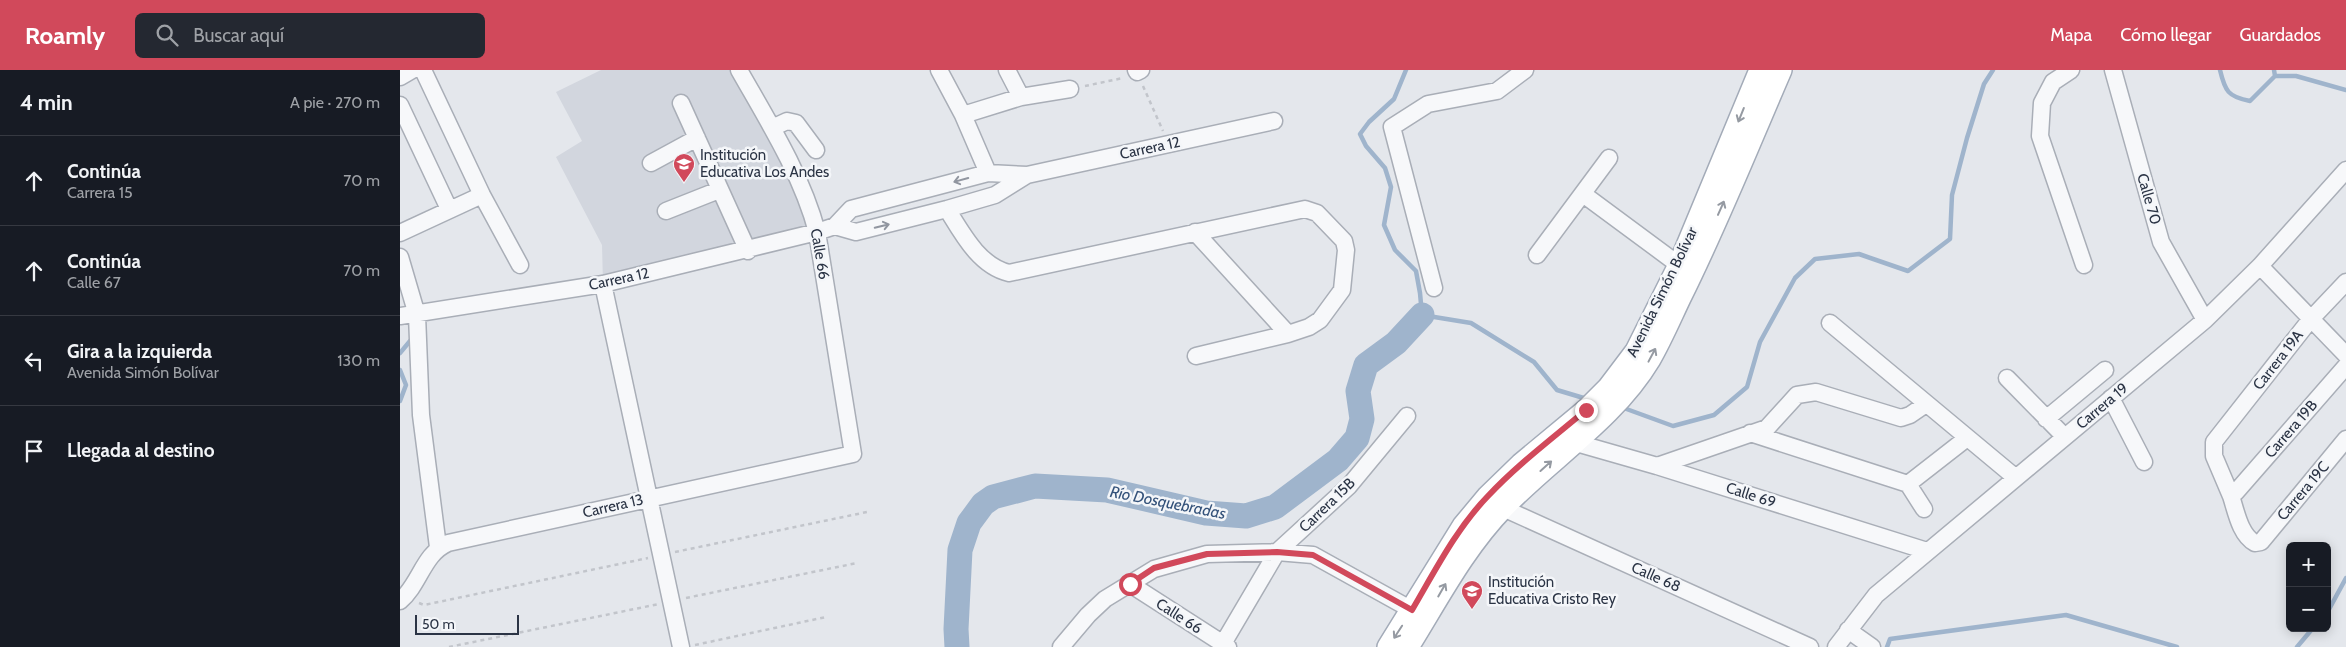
<!DOCTYPE html>
<html lang="es">
<meta charset="utf-8">
<style>
body{margin:0;font-family:Cabin,sans-serif;background:#242831;color:#f1f3f6}
.controls{position:absolute;right:15px;bottom:15px;display:grid;overflow:hidden;border-radius:8px;box-shadow:0 2px 12px #0003}
.controls button{width:45px;height:45px;display:grid;place-items:center;padding:0;border:0;border-bottom:1px solid #363941;background:#171b24;color:#f1f3f6;font:25px sans-serif}
.scale{position:absolute;left:15px;bottom:12px;width:104px;box-sizing:border-box;padding-left:5px;border:2px solid #2b3445;border-top:0;font-size:14px;line-height:18px;white-space:nowrap;color:#2b3445;-webkit-text-stroke:4px #f4f6f9;paint-order:stroke}
.stop{position:absolute;width:15px;height:15px;margin:-11px;border:4px solid #d1495b;border-radius:50%;background:#fff}
.stop.end{background:#d1495b;border-color:#fff;box-shadow:0 1px 5px #0008}
.list{margin:0;padding:0;list-style:none}
h2{display:flex;justify-content:space-between;align-items:center;height:65px;margin:0;padding:0 20px;font-size:21px}
h2 small{font-size:16px;font-weight:400;color:#9ea1a6}
.list li{display:grid;grid-template-columns:32px 1fr auto;gap:15px;align-items:center;box-sizing:border-box;height:90px;padding:0 20px;border-top:1px solid #363941}
.list b{display:block;font-size:19px;white-space:nowrap}
.list p{margin:0;font-size:16px;white-space:nowrap;color:#9ea1a6}
.list em{font-size:16px;font-style:normal;color:#9ea1a6}
.icon{flex:none;width:28px;height:28px;fill:none;stroke:currentColor;stroke-width:2;stroke-linecap:round;stroke-linejoin:round}
.map{position:relative;flex:none;width:1946px;height:577px;overflow:hidden}
header{display:flex;align-items:center;gap:30px;box-sizing:border-box;height:70px;padding:0 25px;background:#d1495b;color:#fff}
header strong{font-size:24px}
nav{display:flex;gap:28px;margin-inline-start:auto;font-size:18px}
.search{width:350px;height:45px;background:#242831;display:flex;align-items:center;gap:12px;box-sizing:border-box;padding:0 18px;border-radius:8px;color:#9ea1a6;font-size:19px}
main{display:flex}
aside{flex:1;background:#171b24}
.map>svg:first-child{display:block}
.built{fill:#d2d6de}
.lines{fill:none;stroke-linecap:round;stroke-linejoin:round}
.stream{stroke:#9fb4cc;stroke-width:4.5}
.river{stroke:#9fb4cc;stroke-width:25}
.minor-casing{stroke:#a9aeb7;stroke-width:19}
.major-casing{stroke:#a3abb8;stroke-width:24}
.path{stroke:#c2c5cb;stroke-width:2.5;stroke-dasharray:4 4;stroke-linecap:butt}
.minor{stroke:#f7f8fa;stroke-width:16}
.major{stroke:#fff;stroke-width:21}
.oneway{stroke:#959aa2}
.oneway2{stroke:#9196a0}
.route{stroke:#d1495b;stroke-width:6}
.labels{text-anchor:middle;stroke-width:5;stroke-linejoin:round;paint-order:stroke}
.street-label{font-size:15px;fill:#2b3445;stroke:#f4f6f9}
.poi-label{font-size:15px;fill:#2b3445;stroke:#f4f6f9;text-anchor:start}
.water-label{font-size:16px;font-style:italic;fill:#34527a;stroke:#f4f6f9}
</style>
<header>
<strong>Roamly</strong>
<div class="search"><svg class="icon" aria-label="search" viewBox="0 0 24 24"><circle cx="10" cy="10" r="6"/><path d="M15 15l6 6"/></svg>Buscar aquí</div>
<nav><a>Mapa</a><a>Cómo llegar</a><a>Guardados</a></nav>
</header>
<main>
<aside>
<h2>4 min<small>A pie · 270 m</small></h2>
<ul class="list">
<li><svg class="icon" aria-label="ahead" viewBox="0 0 24 24"><path d="M12 20V5M6 11l6-6 6 6"/></svg><div><b>Continúa</b><p>Carrera 15</p></div><em>70 m</em></li>
<li><svg class="icon" aria-label="ahead" viewBox="0 0 24 24"><path d="M12 20V5M6 11l6-6 6 6"/></svg><div><b>Continúa</b><p>Calle 67</p></div><em>70 m</em></li>
<li><svg class="icon" aria-label="left" viewBox="0 0 24 24"><path d="M17 20v-9H6M10 6l-5 5 5 5"/></svg><div><b>Gira a la izquierda</b><p>Avenida Simón Bolívar</p></div><em>130 m</em></li>
<li><svg class="icon" aria-label="arrive" viewBox="0 0 24 24"><path d="M6 21V4h12l-3 4 3 4H6"/></svg><div><b>Llegada al destino</b></div></li>
</ul>
</aside>
<div class="map">
<svg width="1946" height="577" viewBox="0 0 1946 577">
<rect width="100%" height="100%" fill="#e4e7ec"/>
<path class="built" d="M201,0h138l78,162 -214,52 -1,-39 -46,-88 26,-16 -26,-49z"/>
<g class="lines">
<path class="stream" d="M1006,0l-12,29 -25,23 -9,12 6,12 19,22 6,19 -7,38 11,25 21,21 4,22 2,22 49,8 63,39 23,28 30,9
M1820,0c5,21 8,27 30,31l25,-25 -1,-6
M1875,6h21l50,14
M0,283l10,-12
M0,300l6,15 -6,16
M1221,337l52,19 41,-11 33,-28 13,-45 35,-64 20,-19 44,-5 49,17 42,-32 2,-44 15,-57 17,-54 9,-14
M1927,543l19,-35
M1487,577l3,-8 176,-24 111,32
M1897,577l16,-19"/>
<path class="river" d="M557,577l-1,-18 4,-79 9,-27 14,-19 10,-7 42,-11 72,4 99,23 40,3 29,-9 63,-47 19,-22 5,-19 -4,-28 8,-26 30,-22 26,-28"/>
<g class="minor-casing">
<path id="minor" d="M23,0l59,125 38,70
M539,0l24,45 25,58
M607,0l14,27
M736,0l1,2 4,-2
M1671,0l-18,12 -11,21 -2,33 44,129
M1713,0l48,172 44,78
M0,7l12,-7
M281,33l67,148
M0,35l49,104
M563,45l58,-18 49,-8
M372,58l15,-7 9,2 20,27
M251,93l46,-25
M1183,124l96,71
M547,139c15,24 32,57 62,64l296,-64 12,4 27,28 2,9 -4,40 -22,30 -11,7 -21,7 -92,22
M266,141l53,-21
M435,156l21,6 91,-23 48,-14 32,-20
M795,162l93,102
M0,163l82,-38
M1137,185l72,-97
M0,187l17,58 4,100 17,132
M1860,196l86,89
M1946,212l-36,38 -96,122v14l17,40 5,-4 110,-126
M203,214l78,363
M1034,218l-42,-161 36,-23 69,-13 28,-21
M0,246l203,-32 214,-52 18,-6 16,-17 137,-36 39,2 247,-54
M1430,253l186,155
M1607,308l58,59
M1711,328l33,64
M1646,349l59,-49
M1350,363l158,51 16,25
M1173,372l84,24 270,85
M1257,396l110,-38 30,-33 19,-3 85,26 9,-3 16,-11
M1508,414l59,-46
M1831,426c5,15 9,39 24,47l6,-1 85,-103
M1103,438l307,139
M730,514l98,63
M0,531c20,-17 23,-47 48,-58l405,-89 -36,-222c-15,-57 -49,-111 -78,-162
M1448,560l24,17
M661,577l27,-32 17,-16 49,-30 53,-15 70,-2 36,3 99,55
M821,577l56,-95 72,-66 58,-70
M1436,577l40,-52 329,-275 55,-54 86,-96"/>
</g>
<g class="major-casing">
<path id="major" d="M988,577l75,-121 25,-30 33,-32 65,-54 22,-22 28,-37 43,-86 81,-195
M1008,577c30,-48 56,-99 96,-140 47,-49 110,-88 146,-148 11,-19 20,-40 30,-61 37,-74 68,-152 101,-228"/>
</g>
<path class="path" d="M685,16l38,-8
M743,16l20,45
M275,482l192,-40
M286,528l171,-35
M19,533l5,2 224,-47
M295,575l131,-28
M49,577l210,-43"/>
<use href="#minor" class="minor"/>
<use href="#major" class="major"/>
</g>
<defs><path id="oneway-shaft" d="M-6 0H5M1.5-3L5.5 0L1.5 3" fill="none" stroke-width="1.6" stroke-linecap="round" stroke-linejoin="round" transform="scale(1.25)"/></defs>
<g class="oneway">
<use href="#oneway-shaft" transform="translate(1341 45) rotate(112)"/>
<use href="#oneway-shaft" transform="translate(1321 138) rotate(-66)"/>
<use href="#oneway-shaft" transform="translate(1252 285) rotate(-62)"/>
<use href="#oneway-shaft" transform="translate(1146 396) rotate(-42)"/>
<use href="#oneway-shaft" transform="translate(1042 520) rotate(-60)"/>
<use href="#oneway-shaft" transform="translate(998 562) rotate(123)"/>
</g>
<g class="oneway2">
<use href="#oneway-shaft" transform="translate(561 110) rotate(165)"/>
<use href="#oneway-shaft" transform="translate(482 156) rotate(-14)"/>
</g>
<g class="lines">
<path class="route" d="M730,514l24,-16 53,-14 70,-2 36,3 99,55c23,-39 44,-81 76,-114 30,-32 65,-58 98,-86"/>
</g>
<defs>
<g id="school-pin" transform="scale(1.125)"><path d="M0 17L-7.5 6A9.5 9.5 0 1 1 7.5 6Z" fill="#d1495b" stroke="#f4f6f9"/><path d="M0-5L7-2L0 1L-7-2ZM-4 1L0 2.5L4 1V4Q0 6-4 4Z" fill="#fff"/></g>
</defs>
<g fill-rule="evenodd">
<use href="#school-pin" x="284" y="94"/>
<use href="#school-pin" x="1072" y="521"/>
</g>
<g class="labels">
<g class="street-label">
<text transform="translate(750 78) rotate(-12)" y="5">Carrera 12</text>
<text transform="translate(1749 129) rotate(74)" y="5">Calle 70</text>
<text transform="translate(420 184) rotate(80)" y="5">Calle 66</text>
<text transform="translate(219 209) rotate(-12)" y="5">Carrera 12</text>
<text transform="translate(1262 222) rotate(-64)" y="5">Avenida Simón Bolívar</text>
<text transform="translate(1878 290) rotate(-52)" y="5">Carrera 19A</text>
<text transform="translate(1702 336) rotate(-40)" y="5">Carrera 19</text>
<text transform="translate(1891 359) rotate(-49)" y="5">Carrera 19B</text>
<text transform="translate(1903 421) rotate(-50)" y="5">Carrera 19C</text>
<text transform="translate(1351 425) rotate(18)" y="5">Calle 69</text>
<text transform="translate(927 435) rotate(-44)" y="5">Carrera 15B</text>
<text transform="translate(213 436) rotate(-13)" y="5">Carrera 13</text>
<text transform="translate(1256 507) rotate(24)" y="5">Calle 68</text>
<text transform="translate(779 546) rotate(33)" y="5">Calle 66</text>
</g>
<g class="poi-label">
<text x="300" y="90">Institución<tspan x="300" dy="17">Educativa Los Andes</tspan></text>
<text x="1088" y="517">Institución<tspan x="1088" dy="17">Educativa Cristo Rey</tspan></text>
</g>
<g class="water-label">
<text transform="translate(768 432) rotate(11)" y="6">Río Dosquebradas</text>
</g>
</g>
</svg>
<div class="controls">
<button>+</button>
<button>−</button>
</div>
<div class="scale">50 m</div>
<div class="stop" style="left:730px;top:514px"></div>
<div class="stop end" style="left:1186px;top:340px"></div>
</div>
</main>
